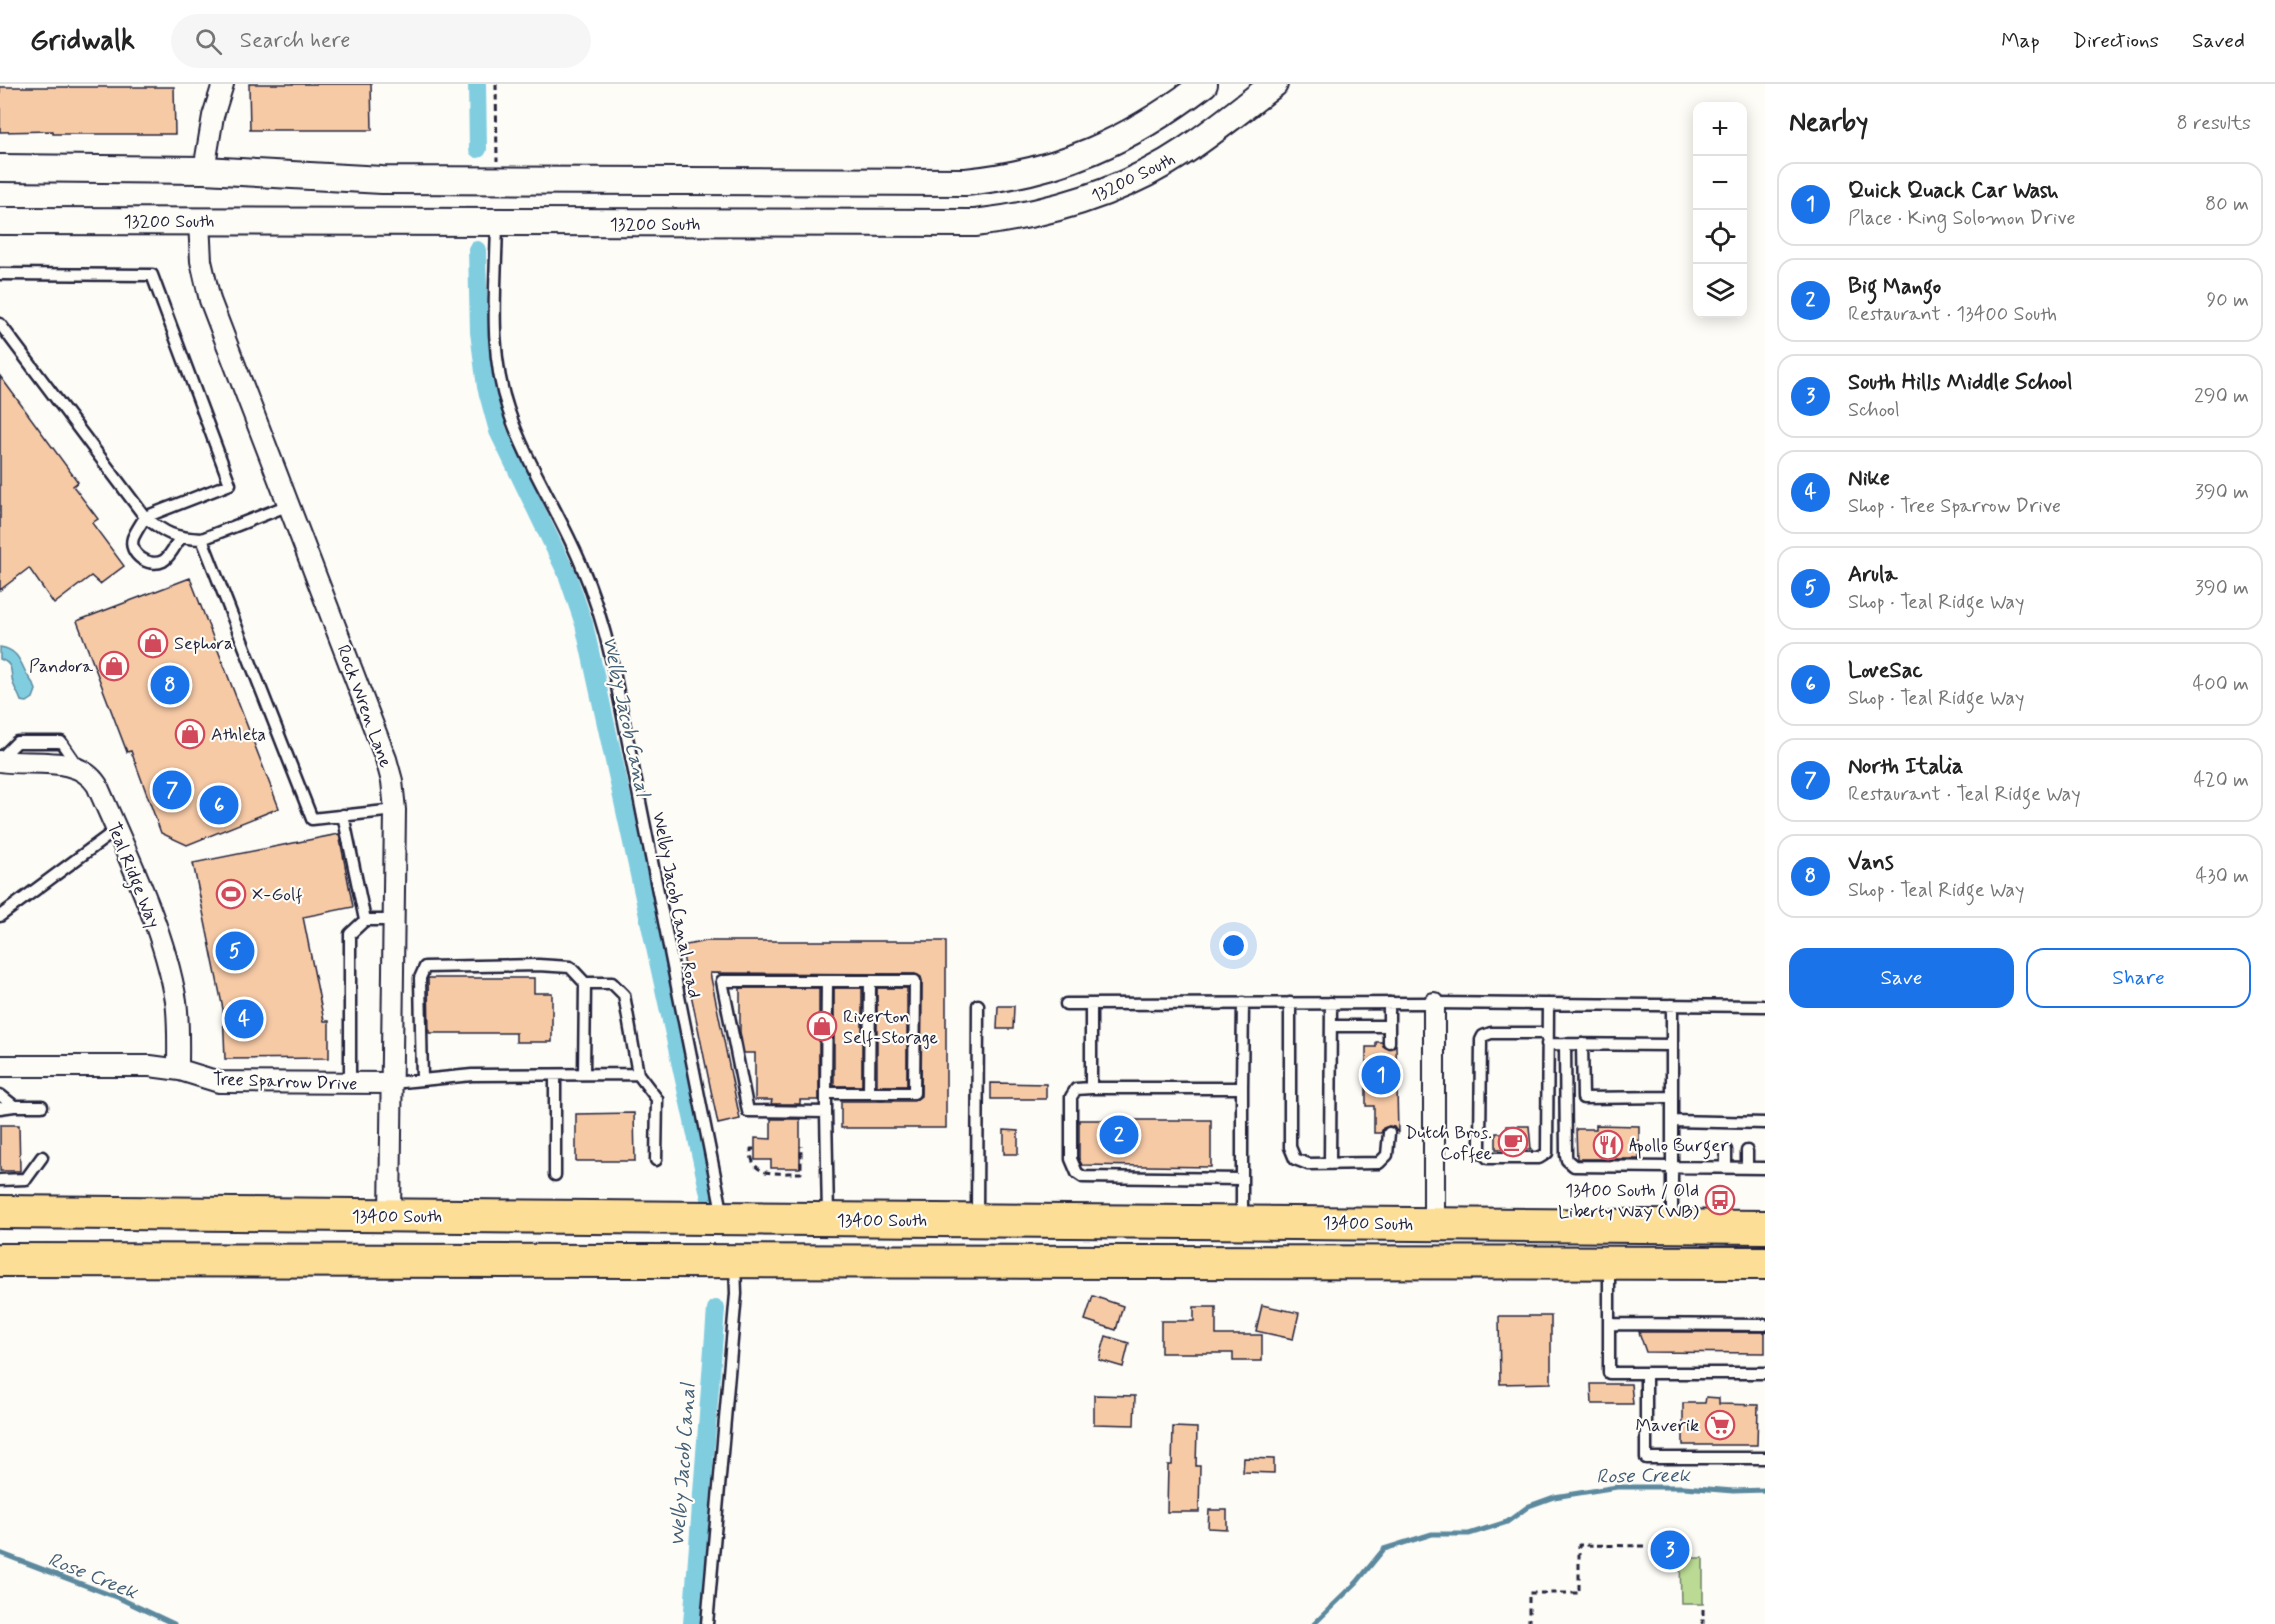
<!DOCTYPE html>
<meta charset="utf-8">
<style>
body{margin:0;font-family:Mynerve,sans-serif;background:#f6f6f6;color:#222}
.controls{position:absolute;right:18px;top:18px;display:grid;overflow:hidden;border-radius:12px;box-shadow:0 3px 15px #0003}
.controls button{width:54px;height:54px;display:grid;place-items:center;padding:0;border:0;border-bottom:2px solid #e0e0e0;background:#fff;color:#222;font:30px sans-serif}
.you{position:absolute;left:1234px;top:862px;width:21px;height:21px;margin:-15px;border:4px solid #fff;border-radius:50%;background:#1a73e8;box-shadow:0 0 0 9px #1a73e833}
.badge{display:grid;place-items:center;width:39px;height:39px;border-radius:50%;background:#1a73e8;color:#fff;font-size:20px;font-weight:700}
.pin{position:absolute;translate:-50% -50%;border:3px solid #fff;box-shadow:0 2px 6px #0006}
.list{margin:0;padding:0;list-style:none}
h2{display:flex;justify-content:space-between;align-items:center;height:78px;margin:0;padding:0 24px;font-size:26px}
h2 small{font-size:20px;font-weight:400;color:#767676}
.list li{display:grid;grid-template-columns:39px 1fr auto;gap:18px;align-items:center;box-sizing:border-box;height:84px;margin:0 12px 12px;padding:0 12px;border:2px solid #e0e0e0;border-radius:18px}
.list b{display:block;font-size:22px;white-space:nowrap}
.list p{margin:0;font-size:20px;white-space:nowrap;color:#767676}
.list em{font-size:20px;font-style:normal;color:#767676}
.actions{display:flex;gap:12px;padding:18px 24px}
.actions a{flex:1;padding:14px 0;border:2px solid #1a73e8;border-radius:18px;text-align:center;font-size:21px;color:#1a73e8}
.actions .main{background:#1a73e8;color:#fff}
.icon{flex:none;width:33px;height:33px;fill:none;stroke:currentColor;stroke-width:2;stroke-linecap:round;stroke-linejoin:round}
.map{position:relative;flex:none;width:1765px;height:1540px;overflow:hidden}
header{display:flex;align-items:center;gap:36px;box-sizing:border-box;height:84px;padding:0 30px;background:#fff;border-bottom:2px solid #e0e0e0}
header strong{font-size:28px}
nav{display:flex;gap:33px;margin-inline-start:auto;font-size:21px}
.search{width:420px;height:54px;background:#f6f6f6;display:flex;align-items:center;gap:15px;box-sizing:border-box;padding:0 21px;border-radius:33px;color:#767676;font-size:22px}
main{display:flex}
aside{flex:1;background:#fff}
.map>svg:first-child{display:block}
.green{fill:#bbdb94;stroke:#6e7e68;stroke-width:1.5}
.water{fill:#81cde0;stroke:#5b899e;stroke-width:1.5}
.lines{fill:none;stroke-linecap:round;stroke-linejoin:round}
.stream{stroke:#5b899e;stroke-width:5}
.canal{stroke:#81cde0;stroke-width:18}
.building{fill:#f7caa6;stroke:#22223b;stroke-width:1.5}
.service-casing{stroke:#22223b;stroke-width:15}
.minor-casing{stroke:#22223b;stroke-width:24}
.tertiary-casing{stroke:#22223b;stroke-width:30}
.primary-casing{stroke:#22223b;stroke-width:36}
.path{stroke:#22223b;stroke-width:3;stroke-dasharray:6 4.5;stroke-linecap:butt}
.service{stroke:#fdfcf7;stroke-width:10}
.minor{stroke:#fdfcf7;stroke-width:20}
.tertiary{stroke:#fdfcf7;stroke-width:26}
.primary{stroke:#fcde96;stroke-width:32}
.labels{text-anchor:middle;stroke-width:4.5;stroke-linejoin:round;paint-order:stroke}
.street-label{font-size:18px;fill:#22223b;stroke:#fdfcf7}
.poi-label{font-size:18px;fill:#22223b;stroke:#fdfcf7;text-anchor:start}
.water-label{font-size:20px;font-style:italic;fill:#435e75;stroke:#fdfcf7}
</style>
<header>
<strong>Gridwalk</strong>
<div class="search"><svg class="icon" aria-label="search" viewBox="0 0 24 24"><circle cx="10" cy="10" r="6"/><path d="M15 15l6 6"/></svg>Search here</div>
<nav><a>Map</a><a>Directions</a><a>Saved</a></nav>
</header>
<main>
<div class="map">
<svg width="1765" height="1540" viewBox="0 0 1765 1540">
<rect width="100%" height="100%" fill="#fdfcf7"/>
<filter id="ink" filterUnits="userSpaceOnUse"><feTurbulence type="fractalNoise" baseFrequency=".0167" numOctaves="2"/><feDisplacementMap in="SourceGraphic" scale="12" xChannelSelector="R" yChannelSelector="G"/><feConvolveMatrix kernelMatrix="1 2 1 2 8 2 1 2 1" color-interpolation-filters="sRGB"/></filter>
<g filter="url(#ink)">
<path class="green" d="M1680,1474h23v46h-22z"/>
<path class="water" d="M0,563c16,2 20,13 26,26 3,6 8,10 10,17l-3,8 -6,4 -6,-1c-2,-6 -6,-12 -8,-18 -3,-12 1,-19 -13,-24z"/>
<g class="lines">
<path class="stream" d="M0,1469l121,46 53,25
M1314,1540l43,-42 27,-33 48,-15h37l38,-12 22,-16 25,-9 63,-10h67l49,4 32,-1"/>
<path class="canal" d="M477,0l1,65
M477,166l2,82 7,55 12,44 69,143 17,50 127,579
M692,1540l24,-315"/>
</g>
<path class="building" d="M249,0h122l1,46h-122z
M0,3h174l1,47h-122v-3l-53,1z
M0,292l78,106 -5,4 25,33 -6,4 32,43 -24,18 -9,-8 -37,28 -25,-36 -29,22z
M190,494l89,230 -92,37 -26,-12 -30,-82 -4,1 -50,-131z
M339,750l14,73 -50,10 21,104h5v37l-104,1 -2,-50 -30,-146z
M707,857h239v187h-105v-27h73l7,-5 1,-115 -1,-4 -6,-3 -205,-1 30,146 -22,5 -37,-178z
M428,894h106v15h18v49h-36v-9h-87z
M740,904h79v112h-19v4h-29l1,-4h-17v-47h-11l-4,-21z
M834,904h28v98h-28z
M877,904h30v98h-30z
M998,922h16l-1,23h-16z
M1376,958h6l1,4 5,3 8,-4 2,88 -4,-6 -5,-1 -6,2 -2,5h-7v-27h-8v-59h10z
M991,999l55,1v15h-55z
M634,1029l1,48h-59v-47z
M771,1035h29v49h-29v-8h-16v-22l16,1z
M1079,1036h132v47l-129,-2 -3,-6z
M0,1041h19l1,46h-20z
M1596,1041l43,1v33h-62l-1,-30h20z
M1507,1042h22l2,23h-35v-16h11z
M1004,1046l14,1v23h-14z
M1093,1212l30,10 -7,24 -31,-10z
M1262,1221l37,8 -6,26 -37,-8z
M1194,1223h22v28h46v26h-29v-8h-72v-32h33z
M1499,1232h52v67l-51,1z
M1639,1248h126v21l-119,-1z
M1106,1252l23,7 -6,24 -24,-7z
M1591,1300h40l2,20h-41z
M1094,1311l41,1 -1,29 -40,-1z
M1706,1313l13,1v6l39,1 -1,40h-74v-42h22z
M1173,1343l24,1 -1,38h4l-1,46h-32l1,-47h4z
M1244,1374l30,1v14l-31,-1z
M1209,1426h18v19l-19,-1z"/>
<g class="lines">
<g class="service-casing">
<path id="service" d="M497,139c-1,61 -9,128 11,186 18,54 50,101 72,153 14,32 24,65 32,100l111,554
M0,190l152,1 78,209 -85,33 -145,-193
M180,454c-4,6 -10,19 -17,23 -14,7 -35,-7 -30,-23 3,-7 8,-14 12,-21 21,17 29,21 57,22l110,280 83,-9
M202,455l87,-34
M0,675l17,-17h44l18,26
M343,731l22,105h29
M0,832l116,-86
M827,897l-1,112h43
M1290,919v144l5,12 13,5 71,-1 8,-8 2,-22
M1066,920l368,-1 331,3
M1091,920v84h151l1,-85
M1331,942h58
M1547,949h-56l-8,3 -2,4 -1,105v6l8,7h51l8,-5 1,-149
M1389,958v-39
M1547,960l125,1v-40
M1565,960l1,111 1,5 7,6 191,2
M1582,960l1,54 89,-1
M1672,961v177
M584,990l1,-91h27l12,12 14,79
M422,996l-2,-102 5,-11 113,-2 32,2 15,16
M350,999v-149l15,-14
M392,999l80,-8 166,-1 19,25 -1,61
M1091,1004l-15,1 -5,8v62l6,14 6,4 159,2
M826,1009v19l-78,-1 -26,-130c64,0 128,0 193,0l-1,112h-45l1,-112
M0,1011l14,11
M0,1024l14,-2h28
M826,1028l2,104
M1672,1037l93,2
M1330,1080l1,-161
M1726,1084v-18
M1747,1084v-17
M555,1091v-100
M0,1096l26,-1 16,-22
M977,1134l1,-213
M1242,1136v-132
M1609,1181v108h156
M1609,1240l156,1
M1646,1289v85h119
M707,1540l29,-330 -1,-31"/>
</g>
<g class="minor-casing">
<path id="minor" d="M204,86l9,-54 10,-32
M199,137l2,40 9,39 176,459 6,22 3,29 -5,406
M0,677c32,5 77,-7 97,24 29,67 67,143 79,216 3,22 2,46 2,68
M1434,919v221
M0,982h150l30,4 39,12 173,1"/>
</g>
<g class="tertiary-casing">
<path id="tertiary" d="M0,84l204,2 178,10 584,2c95,-10 163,-41 238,-98
M0,137l975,2c75,-9 147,-30 211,-73 30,-20 59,-44 88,-66"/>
</g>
<g class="primary-casing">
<path id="primary" d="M0,1128l1765,15
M0,1176l1765,3"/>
</g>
<path class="path" d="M496,0l1,77
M754,1065h-3c-1,31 28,23 50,24v-27
M1703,1525v15
M1529,1540v-31h50v-48l67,1"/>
<use href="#service" class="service"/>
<use href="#minor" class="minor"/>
<use href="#tertiary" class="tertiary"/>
<use href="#primary" class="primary"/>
</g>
</g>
<defs>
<g id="shop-ring" transform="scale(1.5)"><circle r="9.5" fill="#fdfcf7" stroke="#d1495b" stroke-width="1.5"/><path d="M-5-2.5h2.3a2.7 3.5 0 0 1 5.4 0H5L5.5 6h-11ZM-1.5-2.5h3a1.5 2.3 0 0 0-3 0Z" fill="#d1495b"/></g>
<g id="stadium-ring" transform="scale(1.5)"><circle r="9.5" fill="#fdfcf7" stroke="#d1495b" stroke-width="1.5"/><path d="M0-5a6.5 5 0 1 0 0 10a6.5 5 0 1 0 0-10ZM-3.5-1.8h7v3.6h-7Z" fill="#d1495b"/></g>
<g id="cafe-ring" transform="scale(1.5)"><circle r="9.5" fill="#fdfcf7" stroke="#d1495b" stroke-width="1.5"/><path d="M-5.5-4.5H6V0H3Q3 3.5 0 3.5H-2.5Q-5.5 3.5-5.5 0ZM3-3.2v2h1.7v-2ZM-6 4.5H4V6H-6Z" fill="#d1495b"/></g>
<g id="restaurant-ring" transform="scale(1.5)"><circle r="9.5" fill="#fdfcf7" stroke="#d1495b" stroke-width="1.5"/><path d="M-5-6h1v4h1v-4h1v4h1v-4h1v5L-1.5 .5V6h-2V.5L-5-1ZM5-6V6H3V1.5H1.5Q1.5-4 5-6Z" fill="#d1495b"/></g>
<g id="bus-ring" transform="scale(1.5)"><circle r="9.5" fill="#fdfcf7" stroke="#d1495b" stroke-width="1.5"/><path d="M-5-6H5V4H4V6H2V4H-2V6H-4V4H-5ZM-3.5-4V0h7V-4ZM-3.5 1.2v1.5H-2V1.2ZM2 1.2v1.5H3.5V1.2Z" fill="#d1495b"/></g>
<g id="supermarket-ring" transform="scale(1.5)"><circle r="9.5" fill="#fdfcf7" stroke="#d1495b" stroke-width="1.5"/><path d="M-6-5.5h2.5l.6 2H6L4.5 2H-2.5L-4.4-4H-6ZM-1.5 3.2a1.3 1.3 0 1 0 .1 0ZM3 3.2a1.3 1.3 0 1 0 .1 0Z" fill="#d1495b"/></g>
</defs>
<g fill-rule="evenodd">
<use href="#shop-ring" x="153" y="559"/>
<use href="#shop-ring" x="114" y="582"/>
<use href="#shop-ring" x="190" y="650"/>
<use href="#stadium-ring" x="231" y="810"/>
<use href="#shop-ring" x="822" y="942"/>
<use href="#cafe-ring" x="1513" y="1058"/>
<use href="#restaurant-ring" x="1608" y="1061"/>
<use href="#bus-ring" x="1720" y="1116"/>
<use href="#supermarket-ring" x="1720" y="1341"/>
</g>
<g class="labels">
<g class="street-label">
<text transform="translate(1133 93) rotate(-26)" y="6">13200 South</text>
<text x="169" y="143">13200 South</text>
<text x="655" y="146">13200 South</text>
<text transform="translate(365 622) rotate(70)" y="6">Rock Wren Lane</text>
<text transform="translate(134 791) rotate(68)" y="6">Teal Ridge Way</text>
<text transform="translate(677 821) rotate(79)" y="6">Welby Jacob Canal Road</text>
<text transform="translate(285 997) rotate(2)" y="6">Tree Sparrow Drive</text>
<text x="397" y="1138">13400 South</text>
<text x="882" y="1142">13400 South</text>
<text transform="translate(1368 1139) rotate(1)" y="6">13400 South</text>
</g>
<g class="poi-label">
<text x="174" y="565">Sephora</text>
<text x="93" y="588" text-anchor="end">Pandora</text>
<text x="211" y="656">Athleta</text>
<text x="252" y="816">X-Golf</text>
<text x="843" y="938">Riverton<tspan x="843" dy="21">Self-Storage</tspan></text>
<text x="1492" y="1054" text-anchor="end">Dutch Bros.<tspan x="1492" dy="21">Coffee</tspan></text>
<text x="1629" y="1067">Apollo Burger</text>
<text x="1699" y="1112" text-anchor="end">13400 South / Old<tspan x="1699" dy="21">Liberty Way (WB)</tspan></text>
<text x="1699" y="1347" text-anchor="end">Maverik</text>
</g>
<g class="water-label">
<text transform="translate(627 632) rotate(78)" y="7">Welby Jacob Canal</text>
<text transform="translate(682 1381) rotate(-86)" y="7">Welby Jacob Canal</text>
<text transform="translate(1643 1391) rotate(-1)" y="7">Rose Creek</text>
<text transform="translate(93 1491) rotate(22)" y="7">Rose Creek</text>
</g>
</g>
</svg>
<div class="controls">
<button>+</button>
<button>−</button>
<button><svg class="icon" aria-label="locate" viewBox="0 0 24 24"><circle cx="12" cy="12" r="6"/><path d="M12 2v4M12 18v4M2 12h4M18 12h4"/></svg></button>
<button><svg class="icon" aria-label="layers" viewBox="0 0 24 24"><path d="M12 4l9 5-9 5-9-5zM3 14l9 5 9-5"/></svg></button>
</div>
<div class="you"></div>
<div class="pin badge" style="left:1381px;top:991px">1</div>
<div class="pin badge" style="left:1119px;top:1051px">2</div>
<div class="pin badge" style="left:1670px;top:1466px">3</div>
<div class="pin badge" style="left:244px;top:935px">4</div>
<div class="pin badge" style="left:235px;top:867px">5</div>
<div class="pin badge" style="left:219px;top:721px">6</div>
<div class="pin badge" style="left:172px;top:706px">7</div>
<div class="pin badge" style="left:170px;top:601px">8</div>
</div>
<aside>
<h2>Nearby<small>8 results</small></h2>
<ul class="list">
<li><span class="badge">1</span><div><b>Quick Quack Car Wash</b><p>Place · King Solomon Drive</p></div><em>80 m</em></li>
<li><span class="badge">2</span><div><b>Big Mango</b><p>Restaurant · 13400 South</p></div><em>90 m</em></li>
<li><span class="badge">3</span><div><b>South Hills Middle School</b><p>School</p></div><em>290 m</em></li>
<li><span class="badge">4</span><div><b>Nike</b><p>Shop · Tree Sparrow Drive</p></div><em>390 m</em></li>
<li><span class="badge">5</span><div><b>Arula</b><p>Shop · Teal Ridge Way</p></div><em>390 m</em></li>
<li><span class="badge">6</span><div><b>LoveSac</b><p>Shop · Teal Ridge Way</p></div><em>400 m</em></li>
<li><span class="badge">7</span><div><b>North Italia</b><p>Restaurant · Teal Ridge Way</p></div><em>420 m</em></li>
<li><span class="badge">8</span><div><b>Vans</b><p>Shop · Teal Ridge Way</p></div><em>430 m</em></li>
</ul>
<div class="actions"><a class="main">Save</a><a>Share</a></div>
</aside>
</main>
